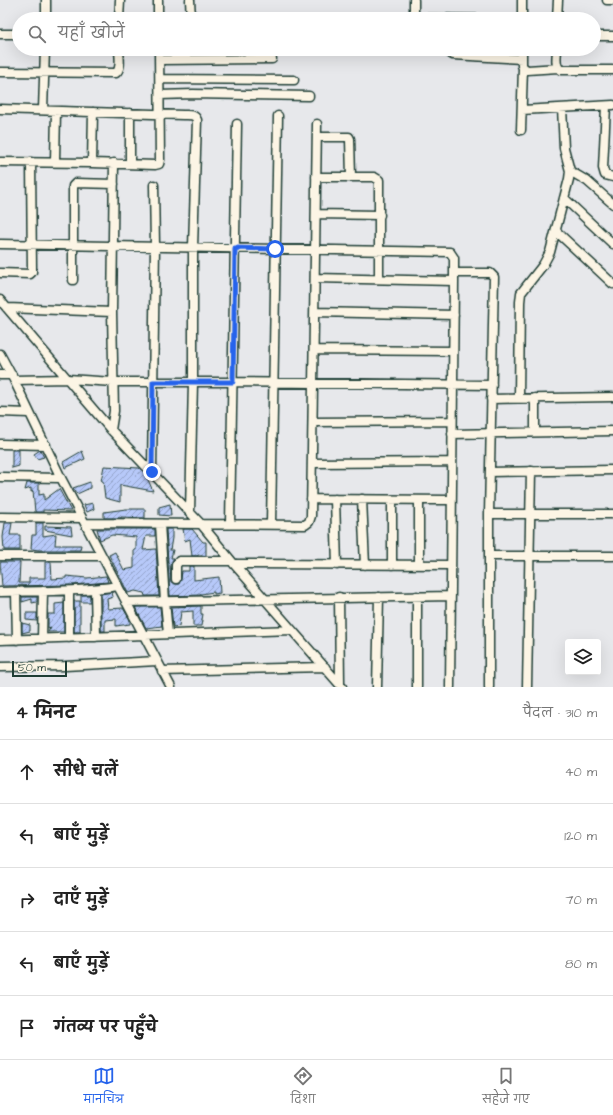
<!DOCTYPE html>
<html lang="hi">
<meta charset="utf-8">
<style>
body{margin:0;font-family:"Architects Daughter","Playpen Sans Deva",sans-serif;background:#f2f2f2;color:#222}
.controls{position:absolute;right:12px;bottom:12px;display:grid;overflow:hidden;border-radius:4px;box-shadow:0 4px 16px #0002}
.controls button{width:36px;height:36px;display:grid;place-items:center;padding:0;border:0;border-bottom:1px solid #e0e0e0;background:#fff;color:#222;font:20px sans-serif}
.scale{position:absolute;left:12px;bottom:10px;width:55px;box-sizing:border-box;padding-left:4px;border:2px solid #1f3d34;border-top:0;font-size:11px;line-height:14px;white-space:nowrap;color:#1f3d34;-webkit-text-stroke:3px #fcf5e5;paint-order:stroke}
.stop{position:absolute;width:12px;height:12px;margin:-9px;border:3px solid #2563eb;border-radius:50%;background:#fff}
.stop.end{background:#2563eb;border-color:#fff;box-shadow:0 1px 4px #0008}
.list{margin:0;padding:0;list-style:none}
h2{display:flex;justify-content:space-between;align-items:center;height:52px;margin:0;padding:0 16px;font-size:17px}
h2 small{font-size:13px;font-weight:400;color:#767676}
.list li{display:grid;grid-template-columns:26px 1fr auto;gap:12px;align-items:center;box-sizing:border-box;height:64px;padding:0 16px;border-top:1px solid #e0e0e0}
.list b{display:block;font-size:15px;white-space:nowrap}
.list em{font-size:13px;font-style:normal;color:#767676}
.icon{flex:none;width:22px;height:22px;fill:none;stroke:currentColor;stroke-width:2;stroke-linecap:round;stroke-linejoin:round}
.map{position:relative;flex:none;width:613px;height:687px;overflow:hidden}
.search{position:absolute;background:#fff;box-shadow:0 4px 16px #0002;left:12px;right:12px;top:12px;height:44px;display:flex;align-items:center;gap:10px;box-sizing:border-box;padding:0 14px;border-radius:22px;color:#767676;font-size:15px}
.sheet{height:372px;background:#fff}
nav{display:flex;justify-content:space-around;align-items:center;box-sizing:border-box;height:56px;border-top:1px solid #e0e0e0;background:#fff;font-size:11px;color:#767676}
nav a{display:grid;justify-items:center;gap:2px}
nav .on{color:#2563eb}
.map>svg:first-child{display:block}
.building{fill:url(#building-hatch);stroke:#1f3d34}
.lines{fill:none;stroke-linecap:round;stroke-linejoin:round}
.minor-casing{stroke:#1f3d34;stroke-width:11}
.minor{stroke:#fcf5e5;stroke-width:8}
.route{stroke:#2563eb;stroke-width:5}
</style>
<div class="map">
<svg width="613" height="687" viewBox="0 0 613 687">
<defs>
<pattern id="building-hatch" width="6" height="6" patternUnits="userSpaceOnUse"><rect width="6" height="6" fill="#b7c9f9"/><path d="M-1 1l2-2M0 6l6-6M5 7l2-2" fill="none" stroke="#94a4ca"/></pattern>
</defs>
<rect width="100%" height="100%" fill="#e7e8eb"/>
<filter id="ink" filterUnits="userSpaceOnUse"><feTurbulence type="fractalNoise" baseFrequency=".025" numOctaves="2"/><feDisplacementMap in="SourceGraphic" scale="8" xChannelSelector="R" yChannelSelector="G"/><feConvolveMatrix kernelMatrix="1 2 1 2 8 2 1 2 1" color-interpolation-filters="sRGB"/></filter>
<g filter="url(#ink)">
<path class="building" d="M12,450h7v16l-7,2z
M40,450l4,7 -7,2 -3,-5z
M82,451l3,8 -20,9 -2,-6z
M104,466l35,2 6,5 8,18 -33,-6v17l-15,-4 -2,-17h-2z
M90,482v6l-13,6 -4,-6z
M27,483h12v12l5,-1v6l15,-11 12,22 -28,-1v2h-8l-2,-21 -2,1v-4l-6,2z
M93,503l1,6 -7,3 -3,-7z
M170,504l1,12 -12,-1v-8z
M126,509h19v9l-24,-1v1h-17v-6z
M5,523h7l-2,12h10v15h-16l-1,-13z
M36,523h7v13l13,-2 -1,11h26l-1,5h-41l-8,-1 1,-14h4z
M45,526l26,1 1,8 -27,-5z
M97,529h58v7h-9l-3,14 13,-1 3,47h-14l-1,-3 -9,-2 -7,2 -19,-38 6,-3 9,18 10,-2v-18h2v-13l-24,-2 -12,5z
M166,529h6v9l-2,12h3l-2,8h3l-4,7 1,17 5,2h3l2,-5 1,-8h7v-5h5v14l25,-3 1,16 -6,1v-2l-13,2v1l-31,1z
M183,529h9l11,13h3v14l-8,-2v2h-6l-2,-17 -5,2z
M0,562h20l-1,21h10v-5h16v-16h6l1,17 14,-1v-2l21,2 19,-2 2,6 -34,3 -72,1z
M112,592l1,5 -6,2 1,10 15,-1 7,12v4l-14,2v-7l-11,1v11h-4v-37z
M81,595h9v7h-9z
M22,597h15v5l-5,1v-4l-10,3z
M74,601h6v31h-6z
M64,603v29h-16l3,-5 -3,1v-14h7v-10z
M201,606v8h2l-2,12h-8v-15l-12,1 -2,14 -6,1 -2,-20z
M135,607h25l2,19 -16,2z
M26,613h11v8l-11,-1z
M22,623l8,2v6l-8,2z"/>
<g class="lines">
<g class="minor-casing">
<path id="minor" d="M158,0v19
M190,0l1,19
M414,0v13l1,4 4,1 69,1
M522,0v19
M607,0h6
M46,19v-19
M119,19l1,-19
M557,19l1,-19
M0,34h19
M594,36h19
M450,49l1,5 2,1 69,4
M522,49v17l5,4 31,-2
M557,49c0,7 -3,17 4,21h52
M159,60l113,-1
M0,72l116,1c6,-5 3,-16 3,-24
M160,79l134,1
M160,95l33,-1 116,2
M606,106l-3,62 2,7 8,2
M0,109l183,6c6,0 12,-1 14,5l-4,127v135l-3,130
M43,110l2,-61
M522,110l91,-5
M521,130l2,-62
M317,137h32l1,2 1,38
M0,162l92,1 63,2 4,-1 1,-4 -1,-111
M55,162l1,-51
M92,163l1,-51
M130,164v-51
M570,171l17,10 26,23
M316,177h58l5,3v99
M564,198l49,46
M316,214l64,1
M556,231l57,53
M0,244l450,8 4,6v23l-4,406
M0,273l30,1 2,-2 -1,-110
M454,273h36l4,4 -5,237v173
M315,278l139,3
M73,280v-94l3,-3 38,1
M0,300l111,130 90,94 33,40 108,123
M7,308l105,4
M315,312l139,3
M314,350l139,1
M0,354l14,26 47,98 110,209
M0,375h12
M14,380l54,-1 45,3h120l259,3
M519,398l1,-96 1,-9 22,-28 7,-13 19,-73 1,-8 -6,-23 -2,-40
M491,399l122,-2
M0,412l29,1
M313,422l139,-1
M111,430l3,-19 -2,-99 2,-149
M535,432v-34
M452,434l161,-3
M0,444l46,1
M312,463l140,-1
M152,471l3,-225 -1,-61
M490,472l123,-2
M0,477l61,1
M311,499l140,1
M335,499l2,66
M362,499l3,66
M392,500v65
M419,500v65
M489,514h124
M0,517l82,1
M85,523l220,2 4,-3 2,-6 6,-392
M160,524l5,77 3,33
M230,524l7,-400
M271,524l7,-408
M0,556h102
M489,556h124
M234,564l217,1
M176,579v-14l3,-4h52
M95,589l1,48
M69,591v47
M0,592c39,-1 79,0 118,-6
M16,592l1,48
M339,597l1,87
M126,602l325,-6
M42,639l1,-48
M0,640l292,-10
M0,667l65,-1 92,-5
M162,671l163,-4
M377,687l2,-90
M417,687v-91
M527,687l4,-216"/>
</g>
<use href="#minor" class="minor"/>
</g>
</g>
<g class="lines" filter="url(#ink)">
<path class="route" d="M152,472l1,-90h80l2,-134 40,1"/>
</g>
</svg>
<div class="controls">
<button><svg class="icon" aria-label="layers" viewBox="0 0 24 24"><path d="M12 4l9 5-9 5-9-5zM3 14l9 5 9-5"/></svg></button>
</div>
<div class="scale">50 m</div>
<div class="stop" style="left:275px;top:249px"></div>
<div class="stop end" style="left:152px;top:472px"></div>
<div class="search"><svg class="icon" aria-label="search" viewBox="0 0 24 24"><circle cx="10" cy="10" r="6"/><path d="M15 15l6 6"/></svg>यहाँ खोजें</div>
</div>
<section class="sheet">
<h2>4 मिनट<small>पैदल · 310 m</small></h2>
<ul class="list">
<li><svg class="icon" aria-label="ahead" viewBox="0 0 24 24"><path d="M12 20V5M6 11l6-6 6 6"/></svg><div><b>सीधे चलें</b></div><em>40 m</em></li>
<li><svg class="icon" aria-label="left" viewBox="0 0 24 24"><path d="M17 20v-9H6M10 6l-5 5 5 5"/></svg><div><b>बाएँ मुड़ें</b></div><em>120 m</em></li>
<li><svg class="icon" aria-label="right" viewBox="0 0 24 24"><path d="M7 20v-9h11M14 6l5 5-5 5"/></svg><div><b>दाएँ मुड़ें</b></div><em>70 m</em></li>
<li><svg class="icon" aria-label="left" viewBox="0 0 24 24"><path d="M17 20v-9H6M10 6l-5 5 5 5"/></svg><div><b>बाएँ मुड़ें</b></div><em>80 m</em></li>
<li><svg class="icon" aria-label="arrive" viewBox="0 0 24 24"><path d="M6 21V4h12l-3 4 3 4H6"/></svg><div><b>गंतव्य पर पहुँचे</b></div></li>
</ul>
</section>
<nav>
<a class="on"><svg class="icon" aria-label="map" viewBox="0 0 24 24"><path d="M3 6l6-2 6 2 6-2v14l-6 2-6-2-6 2zM9 4v14M15 6v14"/></svg>मानचित्र</a>
<a><svg class="icon" aria-label="directions" viewBox="0 0 24 24"><path d="M12 3l9 9-9 9-9-9zM9 14v-3h6M13 9l2 2-2 2"/></svg>दिशा</a>
<a><svg class="icon" aria-label="saved" viewBox="0 0 24 24"><path d="M7 4h10v16l-5-4-5 4z"/></svg>सहेजे गए</a>
</nav>
